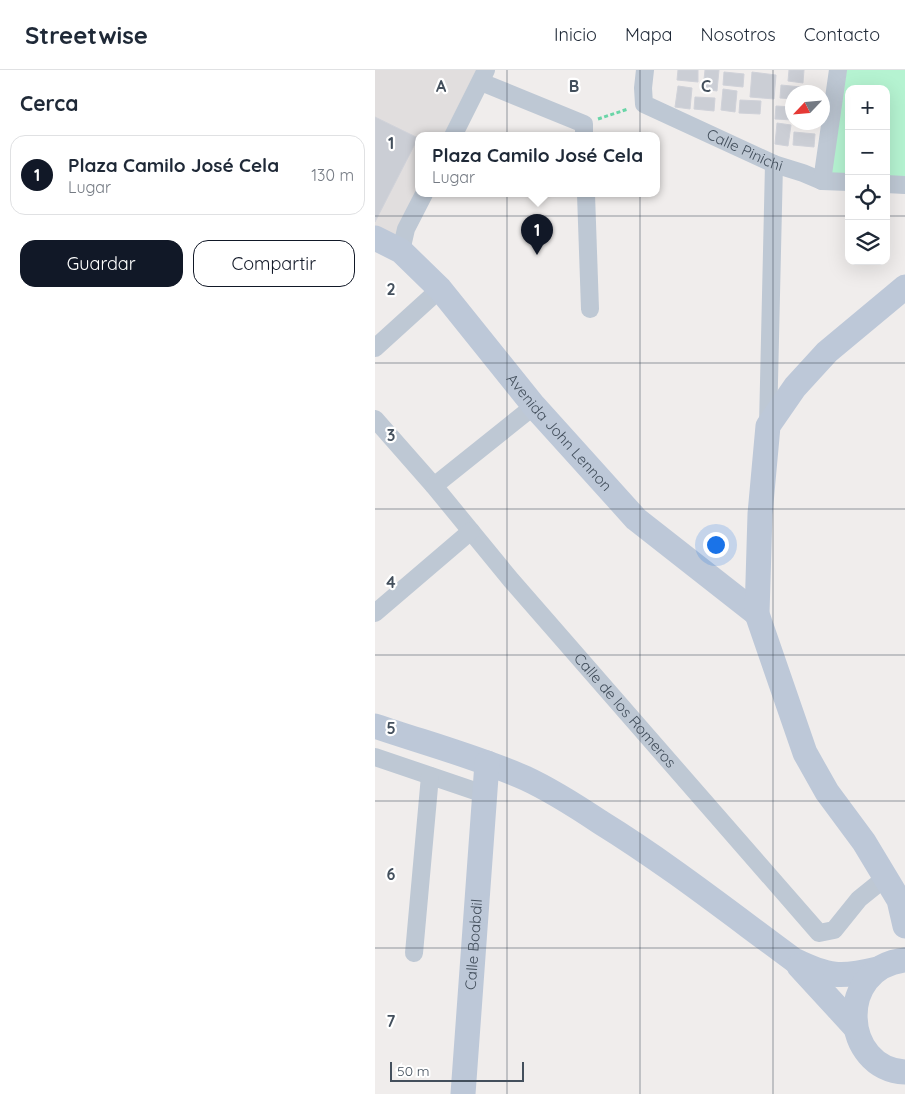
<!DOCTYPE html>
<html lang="es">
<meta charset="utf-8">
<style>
body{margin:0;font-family:Quicksand,sans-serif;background:#f2f2f3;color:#1f2937}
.controls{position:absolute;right:15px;top:15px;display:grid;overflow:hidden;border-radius:10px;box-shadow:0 5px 20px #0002}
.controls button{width:45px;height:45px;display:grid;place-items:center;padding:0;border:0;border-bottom:1px solid #e0e1e3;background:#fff;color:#1f2937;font:25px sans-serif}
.compass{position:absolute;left:410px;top:15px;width:45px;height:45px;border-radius:50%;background:#fff;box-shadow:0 5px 20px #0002;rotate:244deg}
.scale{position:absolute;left:15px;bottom:12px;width:134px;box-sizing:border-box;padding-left:5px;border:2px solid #434f5c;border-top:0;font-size:14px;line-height:18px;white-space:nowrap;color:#434f5c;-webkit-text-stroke:4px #fff;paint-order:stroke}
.you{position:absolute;left:340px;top:474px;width:18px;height:18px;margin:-12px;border:4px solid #fff;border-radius:50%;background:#1a73e8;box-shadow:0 0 0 8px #1a73e833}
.badge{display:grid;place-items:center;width:32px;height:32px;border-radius:50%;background:#111827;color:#fff;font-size:16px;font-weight:700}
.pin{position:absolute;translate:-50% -41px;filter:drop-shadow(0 1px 2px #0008)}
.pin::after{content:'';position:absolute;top:26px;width:18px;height:15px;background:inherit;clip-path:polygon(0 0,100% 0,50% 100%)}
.popup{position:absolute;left:40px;top:62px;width:245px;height:65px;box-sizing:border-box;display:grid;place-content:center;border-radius:10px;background:#fff;filter:drop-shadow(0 1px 4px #0005);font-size:16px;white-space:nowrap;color:#747a83}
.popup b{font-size:19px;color:#1f2937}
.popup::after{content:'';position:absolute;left:50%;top:100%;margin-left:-10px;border:10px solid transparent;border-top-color:#fff}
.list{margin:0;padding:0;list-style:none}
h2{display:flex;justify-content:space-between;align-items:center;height:65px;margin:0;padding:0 20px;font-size:21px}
h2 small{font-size:16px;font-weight:400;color:#747a83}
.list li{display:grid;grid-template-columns:32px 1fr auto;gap:15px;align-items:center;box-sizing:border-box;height:80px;margin:0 10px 10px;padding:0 10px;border:1px solid #e0e1e3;border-radius:15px}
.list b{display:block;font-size:19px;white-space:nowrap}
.list p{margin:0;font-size:16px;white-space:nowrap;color:#747a83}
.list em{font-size:16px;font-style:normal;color:#747a83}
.actions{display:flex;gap:10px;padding:15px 20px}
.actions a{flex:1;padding:11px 0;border:1px solid #111827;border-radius:15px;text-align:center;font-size:18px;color:#111827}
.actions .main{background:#111827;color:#fff}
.icon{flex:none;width:28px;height:28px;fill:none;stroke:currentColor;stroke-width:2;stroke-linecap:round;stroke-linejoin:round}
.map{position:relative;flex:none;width:530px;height:1024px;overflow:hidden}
header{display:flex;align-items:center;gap:30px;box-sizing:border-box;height:70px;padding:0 25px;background:#fff;border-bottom:1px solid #e0e1e3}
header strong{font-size:24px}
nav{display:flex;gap:28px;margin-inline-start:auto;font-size:18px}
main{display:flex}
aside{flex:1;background:#fff}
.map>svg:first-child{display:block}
.education{fill:#e1dede}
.green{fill:#b5f3d1}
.building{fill:#cbced5;stroke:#d0d2d9}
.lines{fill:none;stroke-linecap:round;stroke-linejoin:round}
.path{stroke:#6ad5a7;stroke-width:3;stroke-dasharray:4 2.5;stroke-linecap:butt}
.street{stroke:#bec8d4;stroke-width:18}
.secondary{stroke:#bdc8d8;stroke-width:25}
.grid{fill:none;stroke:#434f5c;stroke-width:1;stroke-opacity:0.55}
.labels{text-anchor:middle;stroke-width:4.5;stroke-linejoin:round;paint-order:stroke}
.street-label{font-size:15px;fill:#434f5c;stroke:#fff}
.grid-label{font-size:16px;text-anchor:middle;font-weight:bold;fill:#434f5c;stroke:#fff;stroke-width:4.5;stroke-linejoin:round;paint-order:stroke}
</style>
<header>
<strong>Streetwise</strong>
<nav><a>Inicio</a><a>Mapa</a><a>Nosotros</a><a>Contacto</a></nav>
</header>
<main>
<aside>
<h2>Cerca<small></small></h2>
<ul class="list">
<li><span class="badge">1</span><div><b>Plaza Camilo José Cela</b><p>Lugar</p></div><em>130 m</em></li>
</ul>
<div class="actions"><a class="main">Guardar</a><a>Compartir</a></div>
</aside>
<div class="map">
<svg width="530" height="1024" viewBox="0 0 530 1024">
<rect width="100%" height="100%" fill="#f0edec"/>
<path class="education" d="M0,0h111l-33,66h-35v58l-17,57 -26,-13z"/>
<path class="green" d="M463,0h67v115l-19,-1v-95h-37v93l-27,-1z"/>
<path class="building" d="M303,0h20v12l-21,-2z
M330,0h14l-2,21 -14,-2z
M414,0h15l-1,13 -15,-2z
M349,2l20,2 -1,13 -20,-2z
M377,2l24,3 -2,24 -24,-2z
M406,15l20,2 -1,5h-7v7l-13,-1z
M303,16l14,2 -2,21 -15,-2z
M348,19l14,2 -2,21 -14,-2z
M320,27l20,1 -1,13 -20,-2z
M365,30l21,1 -1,13 -21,-1z
M401,36l17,1v13l-18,-1z
M0,47l43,21 -43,84z
M428,52h13l-1,6 -12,-1z
M402,53l14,2 -3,21 -13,-2z
M419,62l21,2 -1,13 -21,-2z"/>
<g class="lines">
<path class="path" d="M223,49l30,-10"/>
<g class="street">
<path id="s1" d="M270,0l-2,18 1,16 130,60 29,9 19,8 27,1"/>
<path d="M106,12l103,42v12"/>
<path d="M78,66l33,-66"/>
<path d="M447,111l16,-111"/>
<path d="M511,114l19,1"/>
<path d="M211,124l4,115"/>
<path d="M26,181l5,-22 18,-35"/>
<path d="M0,278l65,-59"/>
<path id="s2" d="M0,349l59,67 77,94 308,353 15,-3 25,-31 26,-21"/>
<path d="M393,356l6,-262"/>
<path d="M59,416l100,-80"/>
<path d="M0,543l96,-82"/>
<path d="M0,687l109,37"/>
<path d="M39,883l16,-177"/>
</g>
<g class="secondary">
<path id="s3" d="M0,168l26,13 39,38 94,117 102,113 121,95"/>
<path d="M530,217l-78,65 -32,35 -27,39 -8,88 -3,100 48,139 22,39 37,50 35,58 6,26"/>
<path d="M0,656c50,17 102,31 150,52 26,12 51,28 75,44 68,42 130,91 194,138 35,17 46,18 84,9"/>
<path d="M530,890c-70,8 -63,109 0,112"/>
<path d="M424,896l56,61"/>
<path id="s4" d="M88,1024l24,-331"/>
</g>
</g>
<path class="grid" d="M132,0v1024M265,0v1024M398,0v1024M0,146h474M511,146h19M0,293h530M0,439h530M0,585h530M0,731h530M0,878h530"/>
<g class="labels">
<g class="street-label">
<text dy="5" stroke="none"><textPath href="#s1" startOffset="145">Calle Pinichi</textPath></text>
<text dy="5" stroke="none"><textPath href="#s3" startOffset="270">Avenida John Lennon</textPath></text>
<text dy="5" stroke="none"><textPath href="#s2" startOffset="384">Calle de los Romeros</textPath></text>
<text dy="5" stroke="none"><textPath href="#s4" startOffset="150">Calle Boabdil</textPath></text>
</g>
</g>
<g class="grid-label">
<text x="66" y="22">A</text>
<text x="199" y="22">B</text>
<text x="331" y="22">C</text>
<text x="16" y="79">1</text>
<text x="16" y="225">2</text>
<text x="16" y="371">3</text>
<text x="16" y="518">4</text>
<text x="16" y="664">5</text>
<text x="16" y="810">6</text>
<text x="16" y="957">7</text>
</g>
</svg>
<div class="controls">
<button>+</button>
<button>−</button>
<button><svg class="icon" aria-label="locate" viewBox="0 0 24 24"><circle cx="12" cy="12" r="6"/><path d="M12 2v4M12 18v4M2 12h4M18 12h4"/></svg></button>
<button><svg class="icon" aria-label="layers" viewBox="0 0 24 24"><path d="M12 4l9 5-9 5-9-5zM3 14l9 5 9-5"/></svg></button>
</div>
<svg class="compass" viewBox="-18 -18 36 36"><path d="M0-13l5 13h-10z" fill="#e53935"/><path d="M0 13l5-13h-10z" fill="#747a83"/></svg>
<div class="scale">50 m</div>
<div class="you"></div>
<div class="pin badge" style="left:162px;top:185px">1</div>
<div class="popup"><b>Plaza Camilo José Cela</b>Lugar</div>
</div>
</main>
